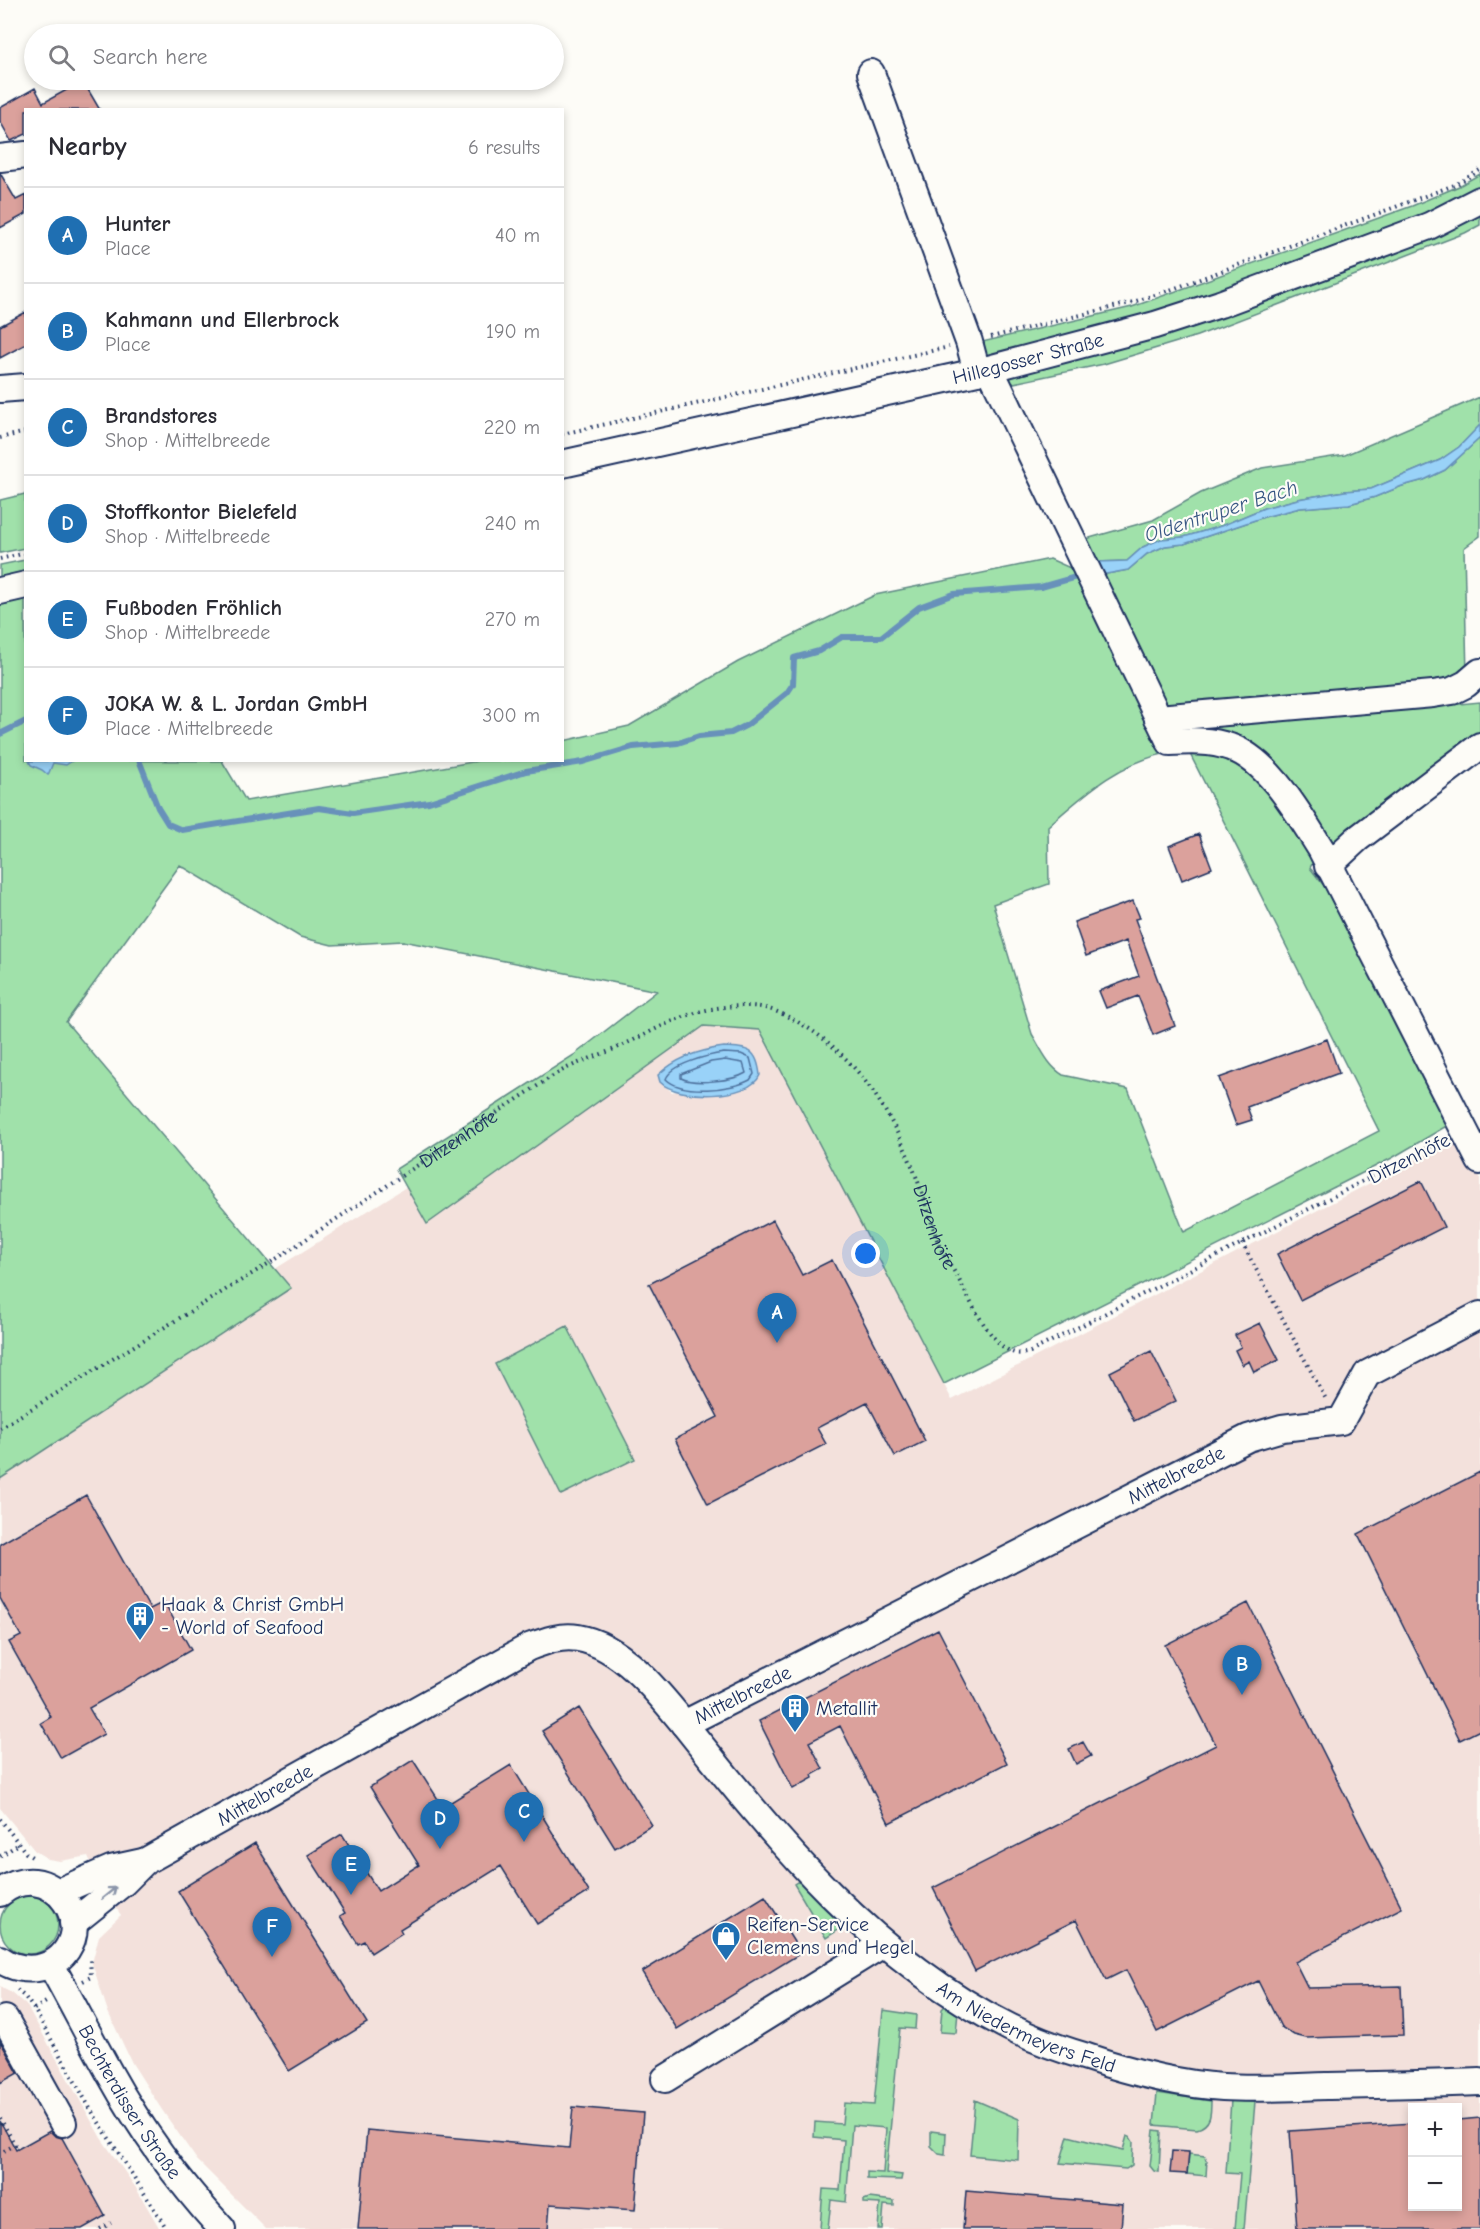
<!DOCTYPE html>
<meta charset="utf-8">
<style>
body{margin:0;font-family:"Comic Neue",sans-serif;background:#f7f7f7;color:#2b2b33}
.controls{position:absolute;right:18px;bottom:18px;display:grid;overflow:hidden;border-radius:0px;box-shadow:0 3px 9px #0003}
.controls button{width:54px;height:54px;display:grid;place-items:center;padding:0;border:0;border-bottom:2px solid #e1e1e2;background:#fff;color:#2b2b33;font:30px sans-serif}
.you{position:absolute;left:866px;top:1254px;width:21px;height:21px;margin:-15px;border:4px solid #fff;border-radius:50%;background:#1a73e8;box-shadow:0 0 0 9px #1a73e833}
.badge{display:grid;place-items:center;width:39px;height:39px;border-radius:50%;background:#1f6fb2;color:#fff;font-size:20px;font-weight:700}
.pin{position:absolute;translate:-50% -50px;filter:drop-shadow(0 2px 3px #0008)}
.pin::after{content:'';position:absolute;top:32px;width:21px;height:18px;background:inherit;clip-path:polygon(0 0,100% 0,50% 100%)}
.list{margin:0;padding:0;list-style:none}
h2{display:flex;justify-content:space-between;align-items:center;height:78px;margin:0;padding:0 24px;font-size:26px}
h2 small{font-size:20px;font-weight:400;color:#7c7c81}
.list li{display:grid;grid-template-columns:39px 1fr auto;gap:18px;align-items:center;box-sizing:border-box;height:96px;padding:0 24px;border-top:2px solid #e1e1e2}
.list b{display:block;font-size:22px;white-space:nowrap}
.list p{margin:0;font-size:20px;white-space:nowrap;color:#7c7c81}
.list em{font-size:20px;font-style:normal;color:#7c7c81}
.icon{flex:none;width:33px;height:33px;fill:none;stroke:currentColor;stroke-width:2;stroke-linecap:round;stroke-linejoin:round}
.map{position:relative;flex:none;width:1480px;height:2229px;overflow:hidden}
.search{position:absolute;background:#fff;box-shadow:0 3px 9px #0003;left:24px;top:24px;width:540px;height:66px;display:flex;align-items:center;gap:15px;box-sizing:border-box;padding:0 21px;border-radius:33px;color:#7c7c81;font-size:22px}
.panel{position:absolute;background:#fff;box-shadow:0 3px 9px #0003;left:24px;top:108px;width:540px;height:654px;border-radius:0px}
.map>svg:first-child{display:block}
.built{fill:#f3e1dc;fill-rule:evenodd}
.green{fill:#a0e1aa;stroke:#5e8884;stroke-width:1.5}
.water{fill:#99d2f8;stroke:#6791ba;stroke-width:1.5}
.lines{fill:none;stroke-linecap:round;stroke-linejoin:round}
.shore{stroke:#4d709c;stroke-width:1.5}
.stream{stroke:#6791ba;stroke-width:6}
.building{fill:#dba19c;stroke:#1b2f5e;stroke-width:1.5}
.minor-casing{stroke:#1b2f5e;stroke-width:30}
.path{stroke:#1b2f5e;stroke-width:4;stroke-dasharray:1.5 4.5;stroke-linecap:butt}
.minor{stroke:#fdfcf7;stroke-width:26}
.oneway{stroke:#8c96aa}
.labels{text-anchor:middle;stroke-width:4.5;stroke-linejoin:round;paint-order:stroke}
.street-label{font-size:20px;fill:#1b2f5e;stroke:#fdfcf7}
.poi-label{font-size:20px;fill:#1b2f5e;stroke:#fdfcf7;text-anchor:start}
.water-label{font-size:21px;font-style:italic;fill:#3a5884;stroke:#fdfcf7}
</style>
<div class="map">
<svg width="1480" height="2229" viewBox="0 0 1480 2229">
<rect width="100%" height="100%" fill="#fdfcf7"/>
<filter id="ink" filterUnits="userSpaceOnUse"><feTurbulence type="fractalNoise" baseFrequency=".0167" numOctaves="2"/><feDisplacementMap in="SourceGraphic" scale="12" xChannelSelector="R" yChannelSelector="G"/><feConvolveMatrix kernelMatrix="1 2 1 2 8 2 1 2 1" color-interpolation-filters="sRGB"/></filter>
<g filter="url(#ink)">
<path class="built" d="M704,1026l56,4 192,370 474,-246 48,-22 6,12v1085h-1214l-69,-69 -35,-50 -30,-47 -24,-51 -16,-49 7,-27 22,-21 -17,-24 -16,-35 -28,5 -12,-2 -13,-8 -35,-43v-329l290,-190 -15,-20 131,-82 21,36zM755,1055l5,20 -88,17 -12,-10 4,-12 24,-14zM1412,2108h46v98h-46z
M0,1987l12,6 15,13 74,132 35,50 24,41h-160z"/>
<path class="green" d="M1480,174v14l-54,29 -229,83 -96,31 -119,27v-16l150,-35 280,-101 47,-20z
M1480,212v13l-15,8 -268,103 -93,28 -95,20v-7l9,-6z
M1480,397v28l-21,22 -19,13 -69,29 -26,2 -47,8 -34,9 -43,18 -37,11 -23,2 -18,8 -16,14 -31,1 -10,-23 67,-19 48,-27 61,-25 83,-13z
M1480,438v98l-16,12 3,128 -299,35 -67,-136 27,-5 19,-16 18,-8 19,-2 80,-27 36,-9 49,-4 26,-7 27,-11 22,-6 21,-10z
M25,494v54l-25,5v-53z
M1050,559l27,12 90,182c-49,10 -82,41 -119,73l1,58 -56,20 39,130c9,15 16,32 31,41l65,14 56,143 195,-101 -190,-379 42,3 24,18 62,81 -7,14 29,37 111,219 -58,34 -448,226 -184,-354 -56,-4 -277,198 -31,-55 178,-114 83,-64 -254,-50 -71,4 -32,-8 -120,-72 -114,157 225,266 -291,191v-879l25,-5 1,165 196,1 24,40 232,-40 84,-1 1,-19 66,-15 109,-64 137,-67z
M25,560v13l-25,6v-14z
M1480,702v35l-131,98 -19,9 -62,-82 -75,-33z
M567,1326l68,133 -74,36 -66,-131z
M797,1882l5,1 37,39 1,7 -14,9 -32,-54z
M0 1925a29 29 0 1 1 58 0a29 29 0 1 1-58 0Z
M946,2005l12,7 -2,21 -16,-1 2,-23z
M883,2010l33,5 -1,14 -15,-1 -14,145 16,2 -1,5 -34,-1v-7l16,1 3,-45 -34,-3 -6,77 -15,-2 -3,29h-8l3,-40 17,1 4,-50 -30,-3 1,-15 27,2 2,-21 30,2z
M1157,2093l54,8c0,13 0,24 -14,28l-43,-4z
M975,2100l44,19 -1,41 -48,-5z
M1231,2100l24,2 -11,127h-9l5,-55 -14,-1z
M1154,2130l7,1 -2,41 -5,-1 -4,-5z
M931,2131l15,2 -1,22 -6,-1 -8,-8z
M1068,2136l55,14 4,-14 3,1 3,5 -1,23 -6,4 -66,-6z
M1189,2154l16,2 2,4 -1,16 -19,-2z
M869,2198l25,3v5l-10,-1 -2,24h-4l2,-25 -16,-1v-3z"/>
<path class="water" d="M1480,425v13l-35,32 -21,10 -22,6 -27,11 -26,7 -49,4 -36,9 -80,27 -19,2 -18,8 -19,16 -27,5 -5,-13 31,-1 16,-14 18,-8 23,-2 37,-11 43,-18 34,-9 47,-8 26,-2 69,-29 19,-13z
M29,761h43l-6,4 -13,-2 -5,12 -6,-5 -11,-5z
M724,1047c25,1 33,2 36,28 -10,25 -83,25 -100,7l-2,-7c18,-17 42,-25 66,-28z"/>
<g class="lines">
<path class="shore" d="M724,1053l17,1 9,4 4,16 -4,6c-18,10 -68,15 -84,-1 5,-15 43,-24 58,-26z
M725,1060l18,3 3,10c-13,8 -52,12 -65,5v-4l30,-12z"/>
<path class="stream" d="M0,734l26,-13
M139,760l19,48 10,16 14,6 137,-22 34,5 76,-11 97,-31 57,-9 50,-15 45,-4 21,-7 32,-3 16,-8 40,-32 6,-9 1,-26 25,-7 23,-14h39l38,-30 35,-13 87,-7 42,-12"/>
</g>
<path class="building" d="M83,81l17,29h-74v24l-15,7 -11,-20v-13l35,-20 8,15z
M0,173l16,27 10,-5v19l-26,14z
M26,312v32l-26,14v-32z
M1199,834l13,34 -30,12 -13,-34z
M1133,901l7,17 -5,1 40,107 -22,9 -15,-39 -32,12 -7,-17 40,-15 -13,-35 -40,15 -12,-34z
M1327,1039l12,34 -92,34 5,13 -16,5 -17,-47z
M1421,1181l23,46 -144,73 -23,-46z
M773,1220l29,55 30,-15 93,181 -30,15 -28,-54 -50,26 9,16 -118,60 -33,-65 43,-22 -69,-133z
M1260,1323l19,37 -25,12 -5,-11 -7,4 -7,-15 6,-3 -6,-12z
M1151,1351l25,50 -42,20 -24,-49z
M1480,1472v258l-20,10 -102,-206z
M86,1495l64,114 14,-7 27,48 -102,58 15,26 -43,24 -20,-35 10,-6 -42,-75 12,-6 -21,-38v-54z
M1248,1603l154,305 -107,54 13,26 93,-2 2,49 -97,3 -12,-3 -13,-8 -23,-46 -101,51 -31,-62 -20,10 -30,-60 -101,51 -42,-83 283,-143 -51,-100z
M938,1629l69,134 -118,60 -49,-97 -31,16 14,27 -11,6 1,3 -20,11 -34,-68z
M579,1708l73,117 -37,23 -73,-117z
M1083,1742l8,14 -15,8 -7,-15z
M413,1760l30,47 68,-42 78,127 -52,32 -36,-58 -101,63 2,4 -31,20 -7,-12 -6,3 -18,-28 5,-3 -37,-58 34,-21 36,57 41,-26 -49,-78z
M255,1843l112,180 -78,48 -111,-180z
M765,1896l36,57 -124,76 -35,-57z
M0,2041l18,32 -18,10z
M573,2107l70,6 -8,97 -85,-6 -2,25h-190l9,-99 202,18z
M1480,2118v111h-183l-7,-98 123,-8v83h45v-86z
M0,2121l16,29 34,-19 5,5 7,2 43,78 -23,13h-82z
M1172,2151l17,1 -2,22 -17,-1z
M966,2191l157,13 -2,25h-158z"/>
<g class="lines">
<g class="minor-casing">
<g id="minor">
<path d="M871,73l98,269 8,30"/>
<path d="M0,158l26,-3"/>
<path d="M990,369l180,373c19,-1 41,-2 60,5 39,13 70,69 91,102l159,312"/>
<path d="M0,389l26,-2"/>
<path id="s2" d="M562,464l415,-92 178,-47 65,-21 209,-78 51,-26"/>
<path d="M0,591l26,-6"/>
<path d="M1158,718l275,-24 19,-3 14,-7 14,-12"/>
<path d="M1328,866l29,-27 123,-93"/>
<path id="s3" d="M684,1724c93,117 189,235 325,303 25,13 51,22 78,30 44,15 90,27 136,30 34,2 69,0 103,-1 51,-1 103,-2 154,-4"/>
<path d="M58,1892l53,-23 32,-7"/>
<path d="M0,1893c10,-8 21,-12 34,-11 26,3 46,31 38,57 -11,32 -48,37 -72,20"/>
<path id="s4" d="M73,1923l51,-41 20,-20 385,-215c16,-6 32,-12 49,-9 43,7 80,54 106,86l564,-286 34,-10 59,-7 26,-47 113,-59"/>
<path id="s5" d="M51,1965c20,36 39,73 59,109 31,56 69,108 112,155"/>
<path d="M0,2022l5,-3 58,104"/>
<path d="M665,2079l218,-135"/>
</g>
</g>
<g class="path">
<path d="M991,337l139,-34 40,-13 239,-88 48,-18 23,-14"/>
<path d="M562,434l387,-87"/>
<path d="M0,438l26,-6"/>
<path d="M0,559l26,-6"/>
<path d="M1242,1243l85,158"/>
<path id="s1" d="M0,1428l276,-169 278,-184c19,-11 38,-17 58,-25 50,-22 78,-45 137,-44 21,0 41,11 59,22 58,37 92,100 114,165 6,17 11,35 17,52 5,11 12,21 18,31 11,21 31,63 51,74 8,5 13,4 22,2l415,-213"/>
<path d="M0,1819l26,34 9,6"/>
<path d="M0,1856l19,-12"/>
<path d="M83,1981l8,-4 -1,-20"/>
<path d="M17,1990l8,7 9,12 57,101 76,119"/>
<path d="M34,2009l14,-8"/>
<path d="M0,2118l15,27 -15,8"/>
<path d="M100,2229l11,-6"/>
</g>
<use href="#minor" class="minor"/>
</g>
<defs><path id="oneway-shaft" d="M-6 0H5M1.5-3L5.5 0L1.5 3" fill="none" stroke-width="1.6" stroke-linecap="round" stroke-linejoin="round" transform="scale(1.5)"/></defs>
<use class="oneway" href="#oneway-shaft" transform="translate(109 1893) rotate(-39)"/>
</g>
<defs>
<g id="building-pin" transform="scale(1.5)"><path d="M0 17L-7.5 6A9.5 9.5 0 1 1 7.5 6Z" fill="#1f6fb2" stroke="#fdfcf7"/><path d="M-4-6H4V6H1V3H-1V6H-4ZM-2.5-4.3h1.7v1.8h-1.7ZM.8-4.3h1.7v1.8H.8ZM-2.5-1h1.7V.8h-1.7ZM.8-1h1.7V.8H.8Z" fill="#fff"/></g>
<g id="shop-pin" transform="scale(1.5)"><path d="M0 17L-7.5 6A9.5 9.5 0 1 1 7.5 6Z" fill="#1f6fb2" stroke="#fdfcf7"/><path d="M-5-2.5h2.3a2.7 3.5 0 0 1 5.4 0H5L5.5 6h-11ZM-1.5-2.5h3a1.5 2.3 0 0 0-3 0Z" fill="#fff"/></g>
</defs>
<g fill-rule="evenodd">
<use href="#building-pin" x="140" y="1616"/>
<use href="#building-pin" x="795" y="1708"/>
<use href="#shop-pin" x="726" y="1936"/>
</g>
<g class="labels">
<g class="street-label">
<text dy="7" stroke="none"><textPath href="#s2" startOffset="478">Hillegosser Straße</textPath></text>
<text dy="7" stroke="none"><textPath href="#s1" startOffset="542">Ditzenhöfe</textPath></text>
<text transform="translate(1409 1158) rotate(-27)" y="7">Ditzenhöfe</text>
<text dy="7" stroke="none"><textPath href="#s1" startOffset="1170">Ditzenhöfe</textPath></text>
<text dy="7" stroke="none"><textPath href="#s4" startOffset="1276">Mittelbreede</textPath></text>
<text dy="7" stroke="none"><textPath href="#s4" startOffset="790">Mittelbreede</textPath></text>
<text dy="7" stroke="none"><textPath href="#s4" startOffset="232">Mittelbreede</textPath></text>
<text dy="7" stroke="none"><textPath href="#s3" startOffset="464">Am Niedermeyers Feld</textPath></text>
<text dy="7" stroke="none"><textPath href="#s5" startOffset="158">Bechterdisser Straße</textPath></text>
</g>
<g class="poi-label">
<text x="161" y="1611">Haak &amp; Christ GmbH<tspan x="161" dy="23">- World of Seafood</tspan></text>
<text x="816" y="1715">Metallit</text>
<text x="747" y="1931">Reifen-Service<tspan x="747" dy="23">Clemens und Hegel</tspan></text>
</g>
<g class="water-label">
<text transform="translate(1221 511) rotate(-18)" y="7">Oldentruper Bach</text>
</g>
</g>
</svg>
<div class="controls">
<button>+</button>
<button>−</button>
</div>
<div class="you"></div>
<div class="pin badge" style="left:777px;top:1343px">A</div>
<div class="pin badge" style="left:1242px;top:1695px">B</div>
<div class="pin badge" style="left:524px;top:1842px">C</div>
<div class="pin badge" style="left:440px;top:1849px">D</div>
<div class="pin badge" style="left:351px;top:1895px">E</div>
<div class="pin badge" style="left:272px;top:1957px">F</div>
<div class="search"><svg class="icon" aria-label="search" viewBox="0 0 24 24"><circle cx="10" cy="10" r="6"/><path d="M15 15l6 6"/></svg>Search here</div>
<section class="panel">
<h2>Nearby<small>6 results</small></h2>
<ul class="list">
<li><span class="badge">A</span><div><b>Hunter</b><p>Place</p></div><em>40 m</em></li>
<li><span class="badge">B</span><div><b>Kahmann und Ellerbrock</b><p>Place</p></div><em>190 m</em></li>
<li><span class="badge">C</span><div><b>Brandstores</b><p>Shop · Mittelbreede</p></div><em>220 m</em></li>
<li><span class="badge">D</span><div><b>Stoffkontor Bielefeld</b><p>Shop · Mittelbreede</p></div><em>240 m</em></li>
<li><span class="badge">E</span><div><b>Fußboden Fröhlich</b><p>Shop · Mittelbreede</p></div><em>270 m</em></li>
<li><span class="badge">F</span><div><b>JOKA W. &amp; L. Jordan GmbH</b><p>Place · Mittelbreede</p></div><em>300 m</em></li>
</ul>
</section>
</div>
